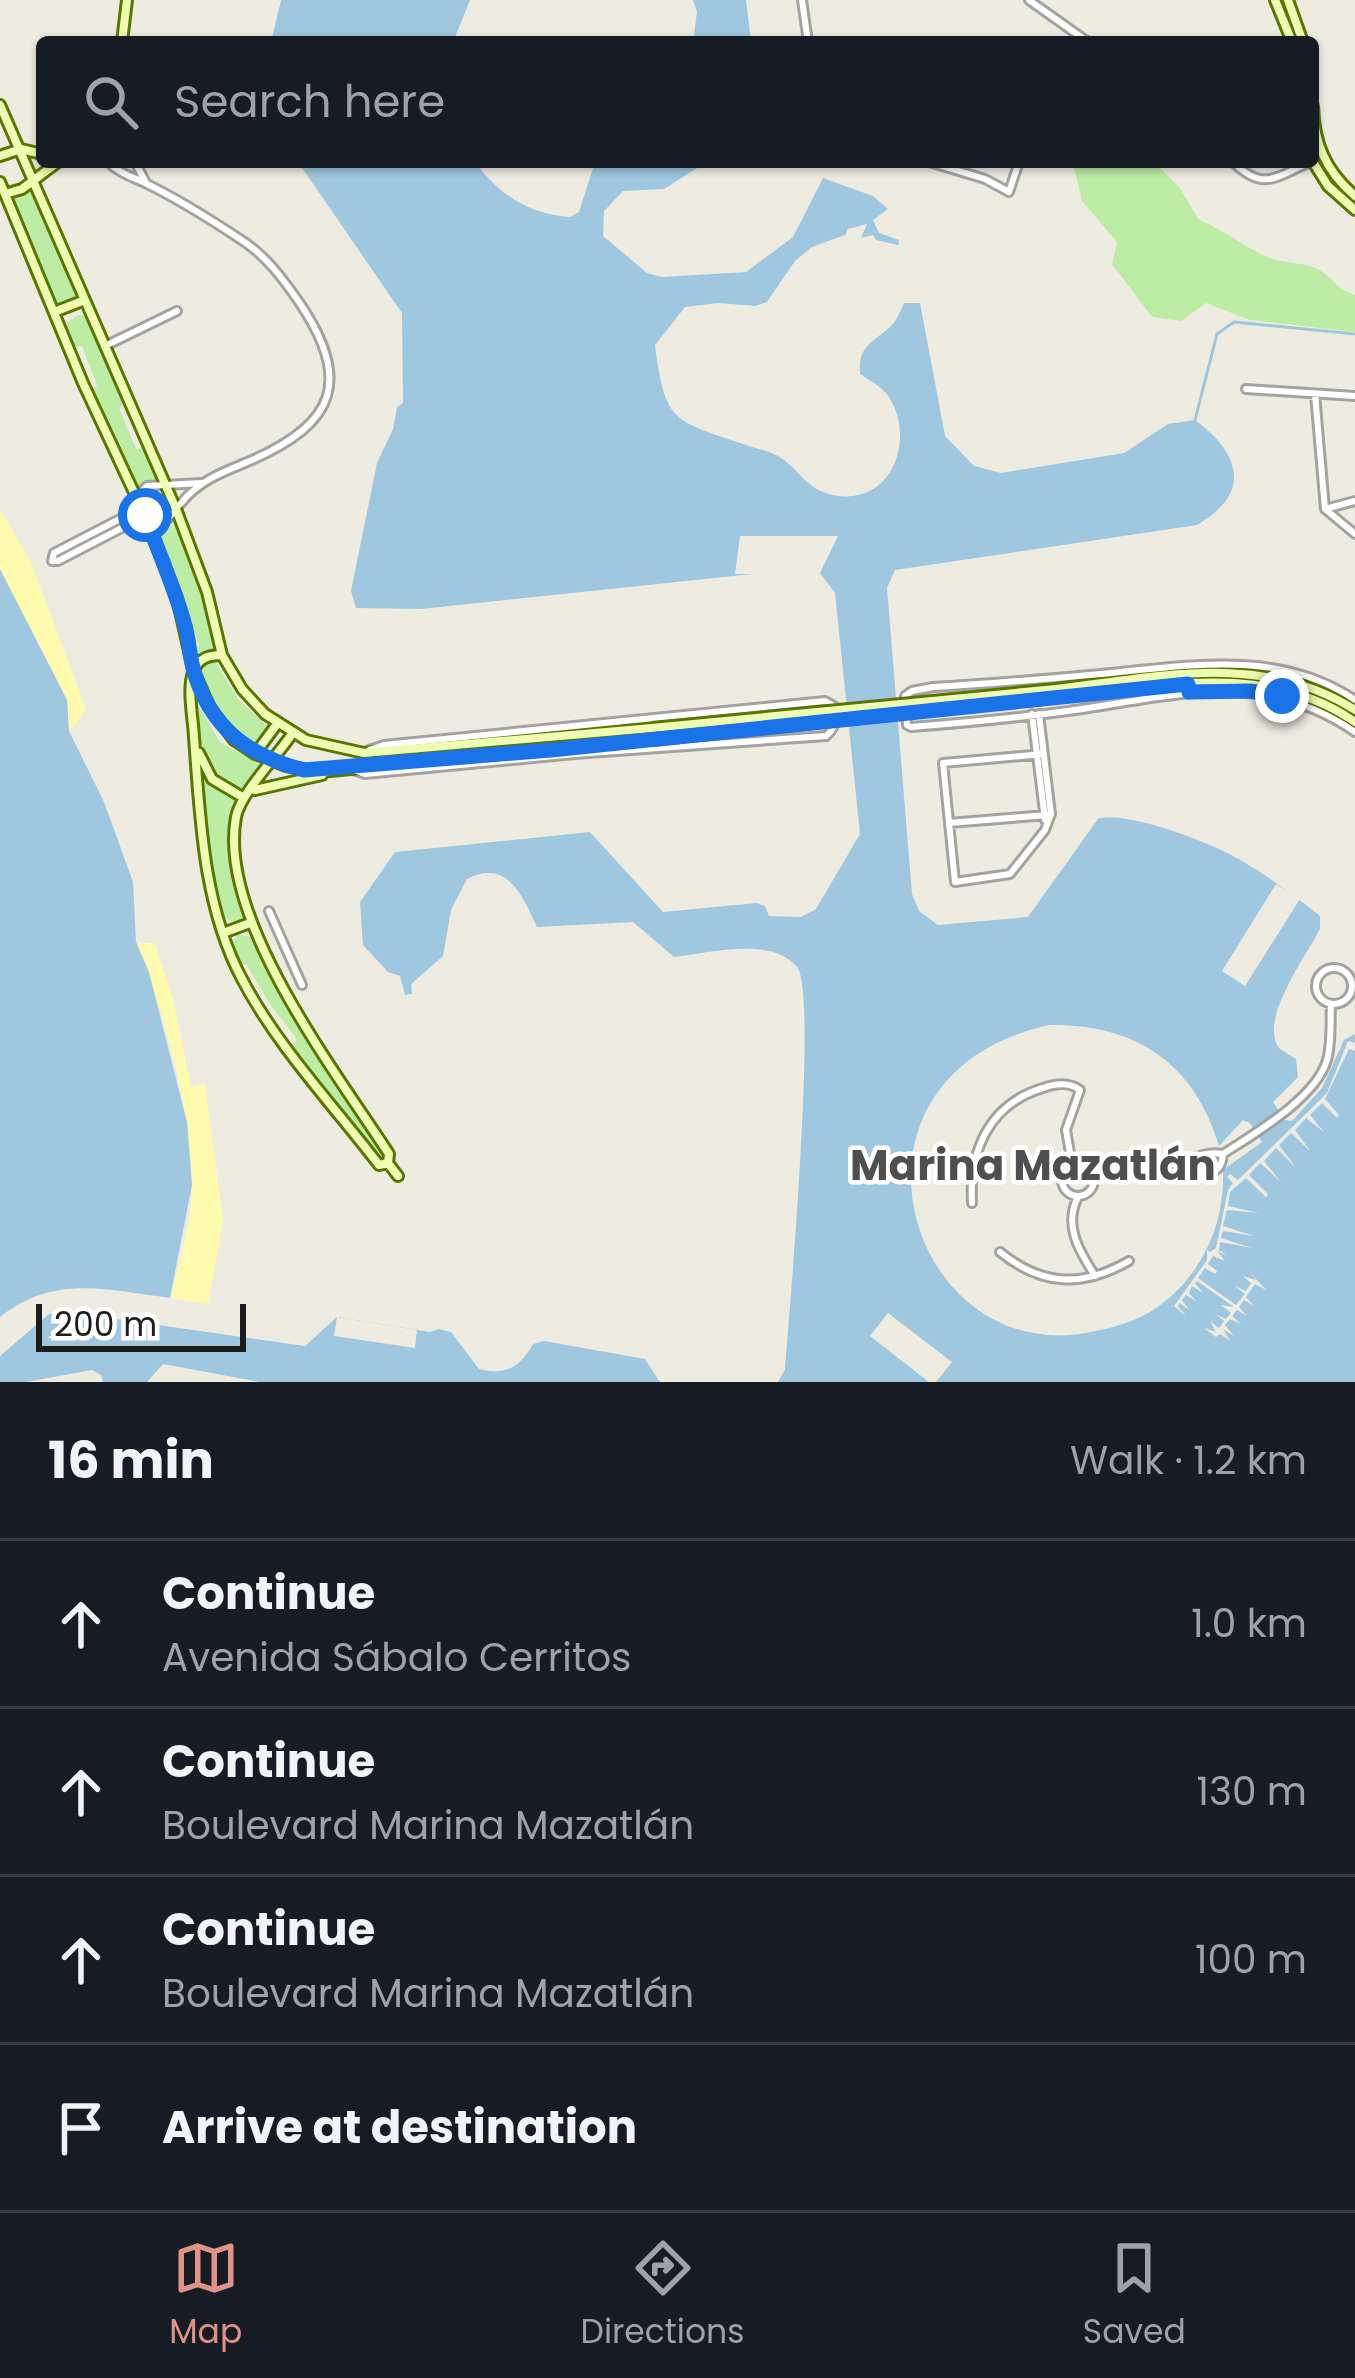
<!DOCTYPE html>
<meta charset="utf-8">
<style>
body{margin:0;font-family:Poppins,sans-serif;background:#242831;color:#f1f3f6}
.scale{position:absolute;left:36px;bottom:30px;width:210px;box-sizing:border-box;padding-left:12px;border:6px solid #1c1c1c;border-top:0;font-size:33px;line-height:42px;white-space:nowrap;color:#1c1c1c;-webkit-text-stroke:9px #fff;paint-order:stroke}
.stop{position:absolute;width:36px;height:36px;margin:-27px;border:9px solid #1a73e8;border-radius:50%;background:#fff}
.stop.end{background:#1a73e8;border-color:#fff;box-shadow:0 3px 12px #0008}
.list{margin:0;padding:0;list-style:none}
h2{display:flex;justify-content:space-between;align-items:center;height:156px;margin:0;padding:0 48px;font-size:51px}
h2 small{font-size:39px;font-weight:400;color:#9ea1a6}
.list li{display:grid;grid-template-columns:78px 1fr auto;gap:36px;align-items:center;box-sizing:border-box;height:168px;padding:0 48px;border-top:3px solid #363941}
.list b{display:block;font-size:45px;white-space:nowrap}
.list p{margin:0;font-size:39px;white-space:nowrap;color:#9ea1a6}
.list em{font-size:39px;font-style:normal;color:#9ea1a6}
.icon{flex:none;width:66px;height:66px;fill:none;stroke:currentColor;stroke-width:2;stroke-linecap:round;stroke-linejoin:round}
.map{position:relative;flex:none;width:1355px;height:1382px;overflow:hidden}
.search{position:absolute;background:#171b24;box-shadow:0 3px 9px #0004;left:36px;right:36px;top:36px;height:132px;display:flex;align-items:center;gap:30px;box-sizing:border-box;padding:0 42px;border-radius:12px;color:#9ea1a6;font-size:45px}
.sheet{height:828px;background:#171b24}
nav{display:flex;justify-content:space-around;align-items:center;box-sizing:border-box;height:168px;border-top:3px solid #363941;background:#171b24;font-size:33px;color:#9ea1a6}
nav a{display:grid;justify-items:center;gap:6px}
nav .on{color:#df9387}
.map>svg:first-child{display:block}
.grass{fill:#bdeca4}
.sand{fill:#fffaae}
.water{fill:#9fc7df;fill-rule:evenodd}
.pier{fill:#eeece1}
.lines{fill:none;stroke-linecap:round;stroke-linejoin:round}
.stream{stroke:#9fc7df;stroke-width:3}
.street-casing{stroke:#a3a3a3;stroke-width:12}
.secondary-casing{stroke:#587600;stroke-width:14}
.street{stroke:#fff;stroke-width:6}
.secondary{stroke:#eefdb1;stroke-width:8}
.secondary-bridge-casing{stroke:#587600;stroke-width:14;stroke-linecap:butt}
.secondary-bridge{stroke:#eefdb1;stroke-width:8}
.route{stroke:#1a73e8;stroke-width:15}
.labels{text-anchor:middle;stroke-width:9;stroke-linejoin:round;paint-order:stroke}
.district-label{font-size:42px;font-weight:bold;fill:#4f4f4f;stroke:#fff}
</style>
<div class="map">
<svg width="1355" height="1382" viewBox="0 0 1355 1382">
<rect width="100%" height="100%" fill="#eeece1"/>
<path class="grass" d="M1073,162h81l25,25 20,33c27,10 53,34 78,40 15,4 35,3 47,13 12,10 15,17 31,22v37l-105,-12 -44,-17 -25,18 -29,-4 -40,-53 5,-22 -35,-41z
M28,189h5l44,102 -3,13 -10,2 -9,-4 -44,-104z
M78,315h8l4,6 34,82 -5,5 17,41h9l11,30 -19,10 -45,-98 5,-6 -15,-39h-8l-8,-23z
M175,523l32,82 9,48h-12l-9,7 -1,-11 5,-3 -26,-82 -7,1 -13,-34h12z
M211,660l5,3 22,36 31,29 -14,18c-25,-17 -58,-48 -56,-80z
M198,705l22,37 44,25 -20,27 -36,-22 -11,-35z
M200,764c7,19 20,27 38,35 -17,28 3,80 8,111l-3,10 -7,3 -13,-6 -10,-37z
M238,934l13,3 124,202 8,22 -5,-1 -84,-111 2,-11 -26,-34 -24,-40 -7,2 -9,-18z"/>
<path class="sand" d="M0,509l30,51 55,146v6l-16,19 -2,-32 -67,-130z
M136,943h19l18,56 18,88 14,-4 18,138 -15,83 -38,-6c10,-38 23,-80 22,-120 -2,-70 -29,-171 -56,-235z"/>
<path class="water" d="M281,0h189l-17,42h-182z
M693,0h53l5,42h-58l4,-30z
M298,162h177c24,33 54,52 95,55l9,-5 16,-50h112l-43,27 -41,2 -19,20 -1,25 44,37 15,4 84,-5 47,-35 30,-59 50,18 15,13 -15,11 6,13 20,7 -1,5 -22,-5 -3,-5 -12,3 6,-14 -19,5 -3,6 -33,12 -17,14 -28,41 -11,4 -38,-3 -33,4 -30,38c10,77 17,75 88,99 10,4 25,6 35,12 24,14 27,36 61,40 55,6 76,-59 50,-99 -6,-10 -19,-16 -29,-23 -2,-27 10,-30 29,-46 7,-6 11,-16 15,-25h16l25,133 29,30 27,7 123,-20 44,-29 27,-4c46,34 57,73 2,105l-302,45 -8,18 25,306 7,17 19,14 90,-8 70,-98c29,-9 117,25 144,42 27,16 54,35 78,55v13c-13,26 -62,91 -41,119 2,2 15,10 17,11l2,18 -25,25 12,18 7,1 30,-33 22,-48 11,-6v348h-577l7,-13c4,-53 33,-378 12,-402 -26,-31 -87,-14 -123,-10l-41,-35 -96,5c-14,-30 -29,-69 -70,-48l-16,31 -8,46 -32,28 1,10 -7,1 -5,-19 -12,-4 -25,-27 -3,-43 35,-50 195,-20 73,80 94,-9 8,3 4,10 32,1 15,-8 44,-75 -25,-241 -15,-20 -21,-4 -378,40 -65,-1 -5,-17 26,-128 16,-34 4,-22 6,-4 -1,-90zM1049,1025c86,-1 145,37 170,121l24,-26 7,3 12,19 -39,28c2,53 -20,104 -64,136 -21,15 -43,21 -68,26 -184,38 -272,-256 -42,-307z
M0,569l67,131 2,31 35,71 29,80 3,60 13,30 38,150 5,63 -22,113c-64,-8 -115,-24 -170,19z
M67,1312l238,34 32,-29 93,15 9,-3 12,3 28,37c27,7 41,-2 54,-25l11,-3 101,18 15,23h-400l-97,-18 -16,18h-44l-2,-7 -9,-5 -66,12h-26v-26l49,-42z"/>
<path class="pier" d="M740,536h98l-18,37h-7v5l-6,-5 -45,1 1,4h-4v-4h-24z
M1276,884l24,15 -55,87 -23,-15z
M1348,1041l7,2v8l-6,-2 -24,50 14,16 -2,3 -15,-15 -12,12 14,17 -18,-14 -11,12 16,22 -20,-19 -12,12 17,23 -20,-20 -12,13 17,21 -21,-19 -11,12 19,19 -2,3 -20,-19 -16,14 -2,14 31,7 -32,-3 -4,16 31,10 -31,-5 -2,7 31,10 -32,-6 -1,8 9,6 -11,-5 8,10 -12,-5 -5,8 9,7 -2,3 -10,-6 -7,10 38,27 9,-11 -10,-8 11,5 5,-8 -8,-7 13,4 -9,-11 19,21 -11,-6 -9,13 8,9 -10,-6 -5,7 8,9 -10,-6 -5,6 9,8 -11,-5 -5,6 9,11 -11,-7 7,12 -10,-7 -4,3 -12,-9 12,4 -6,-11 9,7 5,-7 -9,-7 11,5 5,-6 -10,-8 13,2 -37,-26 -2,2 8,10 -11,-7 -3,7 7,8 -10,-6 -4,5 7,10 -9,-7 -2,3 8,10 -12,-10 33,-46v-10l3,2 6,-4 12,-58 5,-7 -6,-6 3,-3 8,6 89,-87z
M888,1313l64,49 -16,20h-7l-59,-46z
M337,1317l80,13 -2,18 -81,-12z"/>
<g class="lines">
<path class="stream" d="M1195,420l22,-86 17,-12 121,12"/>
<g class="street-casing">
<path id="street" d="M802,0l6,42
M1029,0l59,42
M108,162c12,12 25,15 39,22 33,16 66,37 96,57 24,16 40,38 56,61 53,78 37,121 -47,158 -26,11 -51,19 -70,42 -10,10 -12,20 -26,23l-11,-9 -87,45h-6l2,-8 87,-45 -2,-14 8,-8 54,-3
M135,162l10,19
M929,162l56,17 24,13 10,-30
M1233,162c30,30 43,15 77,0
M105,346l72,-35
M1246,389l109,7
M1315,394l10,115
M1325,509l30,25
M1325,509l30,-8
M1355,700c-76,-52 -168,-34 -254,-26 -56,5 -112,10 -168,13l-21,4 -7,5 2,29 4,2c52,-4 105,-9 157,-16 103,-14 193,-44 287,21
M1032,714l13,106
M1039,714l12,100 -6,16 -35,44 -55,8 -12,-119 100,-9
M351,769l14,5 210,-20 251,-18c10,-8 11,-18 8,-30l-9,-5 -441,44 -15,5
M949,823l98,-8
M269,911l33,74
M1316 986a18 18 0 1 1 36 0a18 18 0 1 1-36 0Z
M1180,1163c17,11 41,18 43,-9 31,-20 93,-56 104,-94 5,-17 3,-39 4,-56
M1062 1180a16 16 0 1 1 32 0a16 16 0 1 1-32 0Z
M1095,1178c25,-14 52,-12 79,-15 19,-1 29,-13 49,-9
M1078,1197c-15,29 2,55 17,79
M972,1203c-3,-52 17,-99 71,-115 14,-5 26,-6 37,2l-14,40 6,34
M1000,1252c42,34 82,36 129,9"/>
</g>
<g class="secondary-casing">
<path id="secondary" d="M1275,0l17,42
M1288,0l15,42
M122,42l5,-42
M0,105l176,404 31,83 15,63 20,34 23,25 41,26 58,13 288,-25
M1313,106c1,38 13,65 42,90
M0,156l21,-7 21,5
M1313,162l15,24 27,24
M0,182l83,201 62,133 32,82 16,71 17,39 24,32 21,14 31,12 34,6 333,-32
M5,194l17,-5 36,-27
M54,312l31,-12
M222,655c-13,0 -24,3 -29,17 -6,19 0,45 1,65 6,80 9,169 48,242 35,67 91,126 137,186l9,-2
M1056,689c101,-12 207,-38 299,21
M1057,697c100,-10 210,-37 298,25
M292,734c-14,21 -52,60 -56,83 -19,101 100,255 153,337l-1,9 10,13
M199,753l13,26 32,19
M255,754l22,-30
M255,790l67,-15
M223,933l27,-10"/>
</g>
<use href="#street" class="street"/>
<use href="#secondary" class="secondary"/>
<g class="secondary-bridge-casing">
<path id="secondary-bridge" d="M652,728l404,-39
M653,740l404,-43"/>
</g>
<use href="#secondary-bridge" class="secondary-bridge"/>
</g>
<g class="lines">
<path class="route" d="M145,515c13,36 29,71 39,107 5,15 5,31 9,46 16,59 55,88 111,102l247,-20 637,-66 1,8 61,-1 32,5"/>
</g>
<g class="labels">
<g class="district-label">
<text x="1033" y="1180">Marina Mazatlán</text>
</g>
</g>
</svg>
<div class="scale">200 m</div>
<div class="stop" style="left:145px;top:515px"></div>
<div class="stop end" style="left:1282px;top:696px"></div>
<div class="search"><svg class="icon" aria-label="search" viewBox="0 0 24 24"><circle cx="10" cy="10" r="6"/><path d="M15 15l6 6"/></svg>Search here</div>
</div>
<section class="sheet">
<h2>16 min<small>Walk · 1.2 km</small></h2>
<ul class="list">
<li><svg class="icon" aria-label="ahead" viewBox="0 0 24 24"><path d="M12 20V5M6 11l6-6 6 6"/></svg><div><b>Continue</b><p>Avenida Sábalo Cerritos</p></div><em>1.0 km</em></li>
<li><svg class="icon" aria-label="ahead" viewBox="0 0 24 24"><path d="M12 20V5M6 11l6-6 6 6"/></svg><div><b>Continue</b><p>Boulevard Marina Mazatlán</p></div><em>130 m</em></li>
<li><svg class="icon" aria-label="ahead" viewBox="0 0 24 24"><path d="M12 20V5M6 11l6-6 6 6"/></svg><div><b>Continue</b><p>Boulevard Marina Mazatlán</p></div><em>100 m</em></li>
<li><svg class="icon" aria-label="arrive" viewBox="0 0 24 24"><path d="M6 21V4h12l-3 4 3 4H6"/></svg><div><b>Arrive at destination</b></div></li>
</ul>
</section>
<nav>
<a class="on"><svg class="icon" aria-label="map" viewBox="0 0 24 24"><path d="M3 6l6-2 6 2 6-2v14l-6 2-6-2-6 2zM9 4v14M15 6v14"/></svg>Map</a>
<a><svg class="icon" aria-label="directions" viewBox="0 0 24 24"><path d="M12 3l9 9-9 9-9-9zM9 14v-3h6M13 9l2 2-2 2"/></svg>Directions</a>
<a><svg class="icon" aria-label="saved" viewBox="0 0 24 24"><path d="M7 4h10v16l-5-4-5 4z"/></svg>Saved</a>
</nav>
